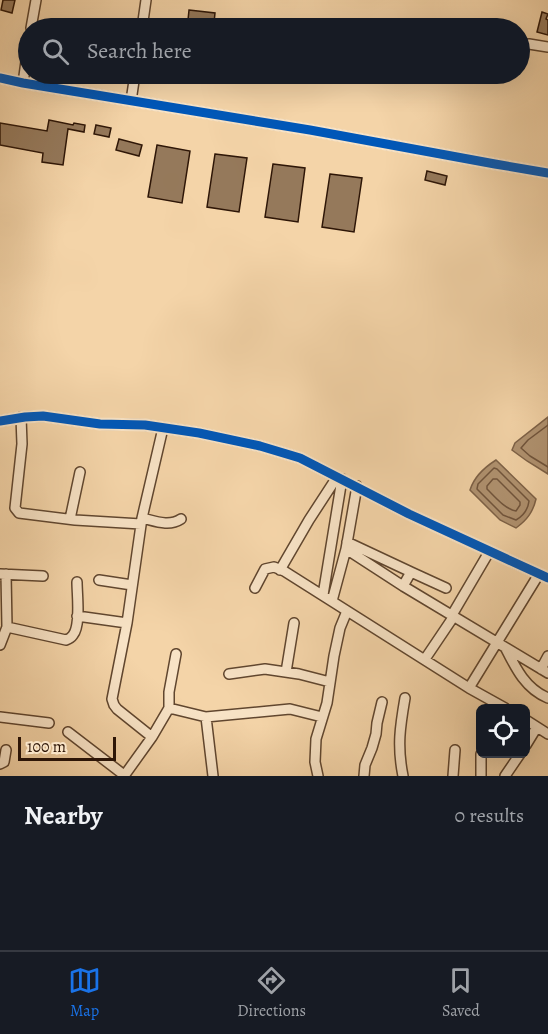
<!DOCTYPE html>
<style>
body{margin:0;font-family:Alegreya,serif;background:#20242c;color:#f1f3f6}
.controls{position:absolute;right:18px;bottom:18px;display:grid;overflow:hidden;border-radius:9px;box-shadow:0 6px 24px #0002}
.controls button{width:54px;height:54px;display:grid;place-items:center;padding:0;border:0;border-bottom:2px solid #363941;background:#171b24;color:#f1f3f6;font:30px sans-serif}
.scale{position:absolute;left:18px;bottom:15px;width:98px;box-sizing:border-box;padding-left:6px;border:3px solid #2e1607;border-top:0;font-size:16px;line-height:21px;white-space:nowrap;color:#2e1607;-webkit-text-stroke:4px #f8e3c6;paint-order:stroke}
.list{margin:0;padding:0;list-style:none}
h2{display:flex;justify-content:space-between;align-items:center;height:78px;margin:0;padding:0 24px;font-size:26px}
h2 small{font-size:20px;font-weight:400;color:#9ea1a6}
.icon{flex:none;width:33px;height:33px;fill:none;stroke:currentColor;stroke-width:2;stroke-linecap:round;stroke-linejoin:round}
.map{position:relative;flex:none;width:548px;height:776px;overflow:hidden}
.search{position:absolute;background:#171b24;box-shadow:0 6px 24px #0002;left:18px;right:18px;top:18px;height:66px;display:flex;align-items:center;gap:15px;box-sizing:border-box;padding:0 21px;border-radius:33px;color:#9ea1a6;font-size:22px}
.sheet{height:174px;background:#171b24}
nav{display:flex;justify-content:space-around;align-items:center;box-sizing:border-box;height:84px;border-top:2px solid #363941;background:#171b24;font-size:16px;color:#9ea1a6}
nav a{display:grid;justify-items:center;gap:3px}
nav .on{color:#1a73e8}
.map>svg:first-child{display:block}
.water{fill:#b19371;stroke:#7d6147;stroke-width:1.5}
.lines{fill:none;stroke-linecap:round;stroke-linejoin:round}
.shore{stroke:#70543c;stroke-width:1.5}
.building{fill:#95795b;stroke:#2e1607;stroke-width:1.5}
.minor-casing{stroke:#60462f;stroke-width:12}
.minor{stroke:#f8e3c6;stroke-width:9}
.cycleway-casing{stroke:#f8e3c6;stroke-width:13}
.cycleway{stroke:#0057b8;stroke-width:9}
</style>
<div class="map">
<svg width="548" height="776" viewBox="0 0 548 776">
<rect width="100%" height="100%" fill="#f4d4a8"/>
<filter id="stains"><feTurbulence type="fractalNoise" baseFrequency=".00333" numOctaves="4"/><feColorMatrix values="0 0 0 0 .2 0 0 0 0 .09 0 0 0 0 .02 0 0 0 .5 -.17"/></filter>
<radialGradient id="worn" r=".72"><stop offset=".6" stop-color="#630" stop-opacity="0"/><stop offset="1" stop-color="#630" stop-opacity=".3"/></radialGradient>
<path class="water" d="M548,417v57l-21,-13 -15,-11 3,-7z
M496,460l40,39c-3,13 -9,21 -20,29l-16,-8 -30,-30c4,-13 15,-23 26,-30z"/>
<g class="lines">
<path class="shore" d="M548,425l-20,15 -7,8 9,8 18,11
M494,468l3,1 32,32c-1,8 -6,15 -13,19l-13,-5 -26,-26 1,-5z
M493,479h4l23,23v3l-4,6c-11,-2 -21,-14 -29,-22v-3z"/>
</g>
<path class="building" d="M3,0h12l-3,13 -11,-3z
M189,10l26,3 -1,10 -26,-3z
M542,12l6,2 -2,5 2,1v15l-11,-3z
M49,120l24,5 1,-2 11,2 -1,7 -16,-3 -5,36 -21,-3 1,-9 -43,-8v-22l47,8z
M96,125l15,3 -2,9 -15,-3z
M119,139l23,6 -3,11 -23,-6z
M157,145l33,6 -8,52 -34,-6z
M215,154l32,4 -8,54 -32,-5z
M273,164l32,4 -7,54 -33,-5z
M427,171l20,5 -2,9 -20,-5z
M330,174l32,4 -8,54 -32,-5z"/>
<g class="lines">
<g class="minor-casing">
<path id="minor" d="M31,28l5,-28
M142,28l4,-28
M529,44l19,3
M0,78l23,5 287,47 185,34 53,9
M23,83l5,-36
M131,101l4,-27
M21,417l1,27 -7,64 4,5 56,7 66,4
M0,421l25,-4 18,-1 57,8 45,1 54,8 61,13 40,12 109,56 139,64
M357,486l-11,63 57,37 145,87
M142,518c13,3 27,9 39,1
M70,519l10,-47
M347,542l64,30
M280,570l29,-50 28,-43
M0,574l43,2
M99,580l33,5
M403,586l8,-14 35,16
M255,588l10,-19 9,-2 10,4 185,117 36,20
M323,595l19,-116
M332,601l14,-52
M452,615l37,-63
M77,616l50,7
M7,627l59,13c3,-1 5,-2 7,-5 8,-10 4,-40 4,-53
M0,645l7,-18 -1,-53
M506,649c10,20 20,40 42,49
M425,659l29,-43
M541,669l7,-13
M286,672l8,-49
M229,674l36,-5 34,5 31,8
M469,688l70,-114
M169,708l37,9 84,-8 32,8
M0,717l49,6
M206,717l7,59
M526,720l22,14
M68,732l56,43
M152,737l-35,-28 -3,-4 -2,-6 15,-76 15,-105 21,-90
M526,745l11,-18
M0,764l4,-2 2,-12
M124,776l28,-39 17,-29v-16l7,-38
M318,776l-3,-14 1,-23 11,-36 7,-47 6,-28 7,-17
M364,776l1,-11 7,-17 4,-14 1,-11 5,-21
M403,776c-6,-30 -3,-49 2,-78
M453,776l2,-26
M481,776v-22
M505,776l15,-22"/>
</g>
<use href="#minor" class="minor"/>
<g class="cycleway-casing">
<path id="cycleway" d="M0,78l23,5 287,47 185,34 53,9
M0,421l25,-4 18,-1 57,8 45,1 54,8 61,13 40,12 109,56 139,64"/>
</g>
<use href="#cycleway" class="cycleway"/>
</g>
<rect width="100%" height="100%" filter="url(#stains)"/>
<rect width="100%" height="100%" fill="url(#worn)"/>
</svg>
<div class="controls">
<button><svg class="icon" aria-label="locate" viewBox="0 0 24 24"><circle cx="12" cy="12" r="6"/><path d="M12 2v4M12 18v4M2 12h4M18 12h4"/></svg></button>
</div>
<div class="scale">100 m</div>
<div class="search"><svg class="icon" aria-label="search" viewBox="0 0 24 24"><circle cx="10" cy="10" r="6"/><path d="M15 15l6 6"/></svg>Search here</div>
</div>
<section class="sheet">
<h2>Nearby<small>0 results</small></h2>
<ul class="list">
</ul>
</section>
<nav>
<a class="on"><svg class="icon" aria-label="map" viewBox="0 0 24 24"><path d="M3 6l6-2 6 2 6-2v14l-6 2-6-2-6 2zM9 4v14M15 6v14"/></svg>Map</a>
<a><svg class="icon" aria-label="directions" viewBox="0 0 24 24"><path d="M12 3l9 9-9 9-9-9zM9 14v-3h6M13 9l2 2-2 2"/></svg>Directions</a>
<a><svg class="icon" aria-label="saved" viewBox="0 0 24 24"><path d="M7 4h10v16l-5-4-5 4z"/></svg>Saved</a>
</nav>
